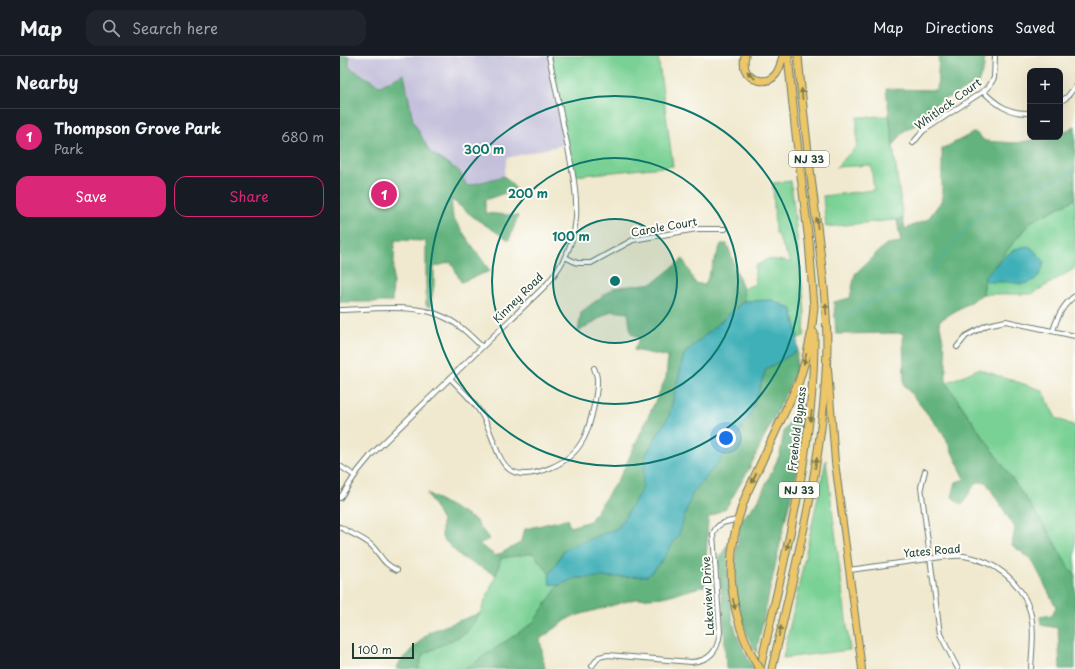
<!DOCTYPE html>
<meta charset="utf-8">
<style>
body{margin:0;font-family:"Playpen Sans",sans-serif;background:#20242c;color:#f1f3f6}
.controls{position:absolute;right:12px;top:12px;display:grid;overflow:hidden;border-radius:8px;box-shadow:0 4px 16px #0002}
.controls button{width:36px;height:36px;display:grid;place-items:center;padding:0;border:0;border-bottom:1px solid #363941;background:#171b24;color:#f1f3f6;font:20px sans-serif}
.scale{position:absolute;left:12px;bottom:10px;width:62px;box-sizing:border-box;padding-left:4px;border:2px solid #1f3d34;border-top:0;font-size:11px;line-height:14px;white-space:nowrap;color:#1f3d34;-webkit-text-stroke:3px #fdfcf7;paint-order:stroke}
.you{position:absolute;left:386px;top:382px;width:14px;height:14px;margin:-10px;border:3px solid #fff;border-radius:50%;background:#1a73e8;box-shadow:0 0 0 6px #1a73e833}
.badge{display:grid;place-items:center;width:26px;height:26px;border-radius:50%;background:#db2777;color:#fff;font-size:13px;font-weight:700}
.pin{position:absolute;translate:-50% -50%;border:2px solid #fff;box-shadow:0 1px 4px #0006}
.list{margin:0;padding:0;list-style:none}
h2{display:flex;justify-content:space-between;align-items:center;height:52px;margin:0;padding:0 16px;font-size:17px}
h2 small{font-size:13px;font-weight:400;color:#9ea1a6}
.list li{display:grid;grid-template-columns:26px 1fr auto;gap:12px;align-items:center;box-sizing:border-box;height:56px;padding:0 16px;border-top:1px solid #363941}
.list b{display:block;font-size:15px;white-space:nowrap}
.list p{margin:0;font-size:13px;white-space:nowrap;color:#9ea1a6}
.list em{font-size:13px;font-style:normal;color:#9ea1a6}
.actions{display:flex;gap:8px;padding:12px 16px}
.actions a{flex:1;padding:9px 0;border:1px solid #db2777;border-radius:12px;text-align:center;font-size:14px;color:#db2777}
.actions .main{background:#db2777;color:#fff}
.icon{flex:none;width:22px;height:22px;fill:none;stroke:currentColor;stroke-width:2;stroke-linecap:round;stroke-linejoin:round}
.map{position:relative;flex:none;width:735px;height:613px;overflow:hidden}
header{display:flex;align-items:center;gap:24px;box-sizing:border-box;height:56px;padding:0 20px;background:#171b24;border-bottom:1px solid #363941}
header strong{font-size:19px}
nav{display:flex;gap:22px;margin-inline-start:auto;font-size:14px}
.search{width:280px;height:36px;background:#20242c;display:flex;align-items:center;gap:10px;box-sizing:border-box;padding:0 14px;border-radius:12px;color:#9ea1a6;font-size:15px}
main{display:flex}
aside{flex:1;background:#171b24}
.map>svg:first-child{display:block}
.industrial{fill:#c4c0db}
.green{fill:#7ad195;stroke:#4c8764}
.forest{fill:#63b37e;stroke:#417859}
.water{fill:#40b0b8;stroke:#307676}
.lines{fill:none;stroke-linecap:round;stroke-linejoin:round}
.stream{stroke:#40b0b8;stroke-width:1}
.street-casing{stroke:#68796a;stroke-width:6}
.primary-casing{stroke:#68796a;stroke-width:8}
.highway-casing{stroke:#68796a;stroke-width:9}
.street{stroke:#fff;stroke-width:4}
.primary{stroke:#ecc669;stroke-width:6}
.highway{stroke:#ecc669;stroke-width:7}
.highway-bridge-casing{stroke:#68796a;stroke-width:9;stroke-linecap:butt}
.highway-bridge{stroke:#ecc669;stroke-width:7}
.oneway{fill:#7b7b4c}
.ring{fill:none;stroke:#0f766e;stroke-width:2}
.labels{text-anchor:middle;stroke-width:4;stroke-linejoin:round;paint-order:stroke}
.shield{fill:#fdfcf7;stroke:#62766e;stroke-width:1}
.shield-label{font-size:10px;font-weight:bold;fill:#1f3d34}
.street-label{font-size:11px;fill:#1f3d34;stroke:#fdfcf7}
.centre{fill:#0f766e;stroke:#fdfcf7;stroke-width:2}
.ring-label{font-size:12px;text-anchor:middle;font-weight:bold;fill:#0f766e;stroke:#fdfcf7;stroke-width:4;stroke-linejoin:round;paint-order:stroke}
</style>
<header>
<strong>Map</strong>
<div class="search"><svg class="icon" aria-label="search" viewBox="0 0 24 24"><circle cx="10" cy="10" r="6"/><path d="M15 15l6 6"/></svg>Search here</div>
<nav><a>Map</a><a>Directions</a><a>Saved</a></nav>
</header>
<main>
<aside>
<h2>Nearby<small></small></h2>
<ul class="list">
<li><span class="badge">1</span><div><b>Thompson Grove Park</b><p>Park</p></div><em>680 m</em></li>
</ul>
<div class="actions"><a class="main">Save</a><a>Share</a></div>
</aside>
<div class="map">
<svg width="735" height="613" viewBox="0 0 735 613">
<rect width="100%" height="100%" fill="#fdfcf7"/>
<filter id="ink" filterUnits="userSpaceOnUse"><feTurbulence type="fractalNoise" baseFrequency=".025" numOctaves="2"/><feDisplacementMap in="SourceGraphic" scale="8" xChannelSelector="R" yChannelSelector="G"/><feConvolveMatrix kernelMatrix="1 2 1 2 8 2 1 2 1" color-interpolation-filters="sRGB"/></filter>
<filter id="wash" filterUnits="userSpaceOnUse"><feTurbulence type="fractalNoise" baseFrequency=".012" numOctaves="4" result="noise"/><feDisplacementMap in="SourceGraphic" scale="16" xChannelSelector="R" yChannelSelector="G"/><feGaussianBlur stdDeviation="0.9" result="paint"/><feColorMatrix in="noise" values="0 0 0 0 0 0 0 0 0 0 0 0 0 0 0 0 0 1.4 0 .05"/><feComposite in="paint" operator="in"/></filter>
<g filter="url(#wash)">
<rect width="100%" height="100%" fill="#f0e9cf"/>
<path class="industrial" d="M9,0h200l17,88 -59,14 -3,18 -37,10 -8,-15 -29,-19 -2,-5 -15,-26 -9,-47 -24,13 -31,-20z"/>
<path class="green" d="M209,0h109l15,110 -100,10z
M549,60l14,103 -77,8 -3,-31 51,-6 -3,-25 -35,2 21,-21v-29z
M451,125l14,131 -1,24 -6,2 -6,-29 -20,-9 -28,1 -1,-12 12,-5v-18l13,-7 23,3 -16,-31 -2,-48z
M735,143v69l-43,26h-49l2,-16 45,-56z
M638,313l64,21 14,28 19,8v148l-6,-5 -21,-38 -102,-148z
M486,404l24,190 -67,8z
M193,497l17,21v10l9,1 -26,38 -68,46h-47l5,-15 43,-21 14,-20 16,-38 5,-17z"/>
<path class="forest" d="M0,0h9v11l31,19 24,-12 9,47 17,31 29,19 8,15 37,-10 12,13 -31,11v13l33,3 -9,24 -33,-21 -25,-20 2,19 37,53 -29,11 -10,-20 -17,5v19l-4,22 -4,-3v-64l-31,-1 -3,62h-52z
M599,0h45v12l-6,15 -39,19 -14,19 -21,10 -11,15 -7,-57 51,1z
M735,70v73l-45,23 -45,56 -2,16 -44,27 7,34v28l102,148 21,38 6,5v95h-15l-2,-41 -17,-3 -1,-8 12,-2 4,-8 -24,-47 -20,-15 3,-17 -29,-46h-10l-14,23 -10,-8 4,-15 9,-3 -22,-46 -39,-48 -1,-52 -67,1 -2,-32 16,-4 5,-24 31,-30 15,-2 -4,-22 6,-1 2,10 23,-10 14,-19v-51l33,-17 10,9 32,2 30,-6h13v-3z
M381,188h6l16,45 1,12 -60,53 -15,62 -23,38 -4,35 -24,39 -53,21 -15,25 -17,-21 -32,5 -5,17 -35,-18 -19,-19v-17l-15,-28 48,27 14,19 -10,5 17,12 24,-13 5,-14 42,-10 3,8 20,-6 32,-48 44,-95 2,-21 -34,-7 5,-11 -8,-6 -3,-20 -17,-2 -33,21 3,-20 32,-24 40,-5 30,-24 12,24 10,2z
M457,295l-1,21 -47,97 -23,39 -18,10 -3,68 -42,11 -28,2 -64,18 -31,22 5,30h-80l68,-46 26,-38 17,-7 72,-2 31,-42 13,-40 38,-46 21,-35 15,-44z
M462,345l-1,54 -14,57 -31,141 -8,-16 -12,-40v-45l5,-32 17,-19 22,-47 4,-23z
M387,489c1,25 0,52 6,76 4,17 12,34 21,48h-28l-3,-65 -5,-43z
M140,557l-14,20 -43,21 -5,15h-22l5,-9 28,-28z"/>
<path class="water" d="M686,190l5,1 13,14c-1,12 -9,23 -22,23 -5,0 -10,-2 -15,-2 -6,0 -13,0 -19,0l-4,-4c6,-8 23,-25 32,-29 3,-2 7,-2 10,-3z
M432,244l20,9 6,29 -1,13 -31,18 -15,44 -21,35 -38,46 -13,40 -18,28 -13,14 -72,2 -17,7 -9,-1 -1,-9 16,-26 53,-21 24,-39 4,-35 23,-38 15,-62 60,-53z"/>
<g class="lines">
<path class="stream" d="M495,263l23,-10 7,-1 3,-6 10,-2 5,-5 14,-2 27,-14 51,-60 100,-49
M455,270l8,-2"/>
</g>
</g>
<g filter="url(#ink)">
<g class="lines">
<g class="street-casing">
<path id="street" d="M643,35c13,14 27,23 47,22
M720,46l7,-5 8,-10
M573,87l10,-12 65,-43 6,-10 1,-22
M225,201l12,6h14l42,-23 64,-11h28
M0,254c32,-1 78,-7 106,8 14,7 25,18 36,29
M713,275c4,-14 10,-27 22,-35
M617,291l9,-11 21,-11 19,-4 69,15
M110,322c11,12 24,23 32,37 19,33 14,75 68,53 15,-6 27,-16 34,-30 6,-12 14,-45 13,-59 0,-4 -2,-8 -3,-11
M0,410l15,10
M585,415l-4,16 18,140 1,7 18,35
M0,442l18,-27 14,-17 174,-169c41,-47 32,-86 21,-142 -6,-29 -12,-58 -18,-87
M0,471c10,6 21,10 30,17 11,10 12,20 27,26
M509,514c24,-3 48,-7 72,-10 14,-2 30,-5 43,-4 31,5 57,25 66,55 5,18 2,39 1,58
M252,610l7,-9 9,-2 83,7c19,-1 27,-11 29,-30l-7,-98c4,-12 13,-12 24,-14"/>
</g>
<g class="primary-casing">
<path id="primary" d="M488,313l7,93 27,207"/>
</g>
<g class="highway-casing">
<path id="highway" d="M405,0c-1,4 -1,9 0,13 5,13 23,16 31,5 4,-5 5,-12 7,-18
M413,602c-27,-55 -29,-108 -6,-165l52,-112 7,-23 5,-23 3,-28 -5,-65 -14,-116 -7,-70
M420,613c24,-111 55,-221 54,-336
M432,613c24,-106 53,-212 55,-322 0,-40 -5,-81 -10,-121 -7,-56 -14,-113 -19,-170"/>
</g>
<use href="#street" class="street"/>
<use href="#primary" class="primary"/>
<use href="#highway" class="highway"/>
<g class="highway-bridge-casing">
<path id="highway-bridge" d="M413,602l7,11"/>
</g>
<use href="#highway-bridge" class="highway-bridge"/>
</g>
<defs><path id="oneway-solid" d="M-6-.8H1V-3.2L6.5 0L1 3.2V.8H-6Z"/></defs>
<g class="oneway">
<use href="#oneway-solid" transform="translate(411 19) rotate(-136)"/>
<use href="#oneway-solid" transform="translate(462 38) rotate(-95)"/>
<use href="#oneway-solid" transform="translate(477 167) rotate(-97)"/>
<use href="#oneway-solid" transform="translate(486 253) rotate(-94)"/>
<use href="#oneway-solid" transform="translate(465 303) rotate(105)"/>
<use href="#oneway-solid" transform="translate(471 360) rotate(96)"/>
<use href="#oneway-solid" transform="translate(476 407) rotate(-81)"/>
<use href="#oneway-solid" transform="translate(414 422) rotate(115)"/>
<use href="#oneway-solid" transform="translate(448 488) rotate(103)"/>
<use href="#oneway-solid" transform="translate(394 548) rotate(79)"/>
<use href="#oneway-solid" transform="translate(440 575) rotate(-77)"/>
</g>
</g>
<circle cx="275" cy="225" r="62" fill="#0f766e" fill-opacity=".12"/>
<g class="ring">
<circle cx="275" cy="225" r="62"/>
<circle cx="275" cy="225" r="123"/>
<circle cx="275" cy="225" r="185"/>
</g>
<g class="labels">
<g class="shield">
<rect x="449" y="95" width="40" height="16" rx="3"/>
<rect x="439" y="426" width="40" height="16" rx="3"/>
</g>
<g class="shield-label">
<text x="469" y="107">NJ 33</text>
<text x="459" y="438">NJ 33</text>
</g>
<g class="street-label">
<text transform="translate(608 48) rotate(-36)" y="4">Whitlock Court</text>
<text transform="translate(324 171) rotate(-10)" y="4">Carole Court</text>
<text transform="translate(178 242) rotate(-45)" y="4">Kinney Road</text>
<text transform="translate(457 373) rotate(-83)" y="4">Freehold Bypass</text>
<text transform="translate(592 495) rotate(-5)" y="4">Yates Road</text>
<text transform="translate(368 540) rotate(-93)" y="4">Lakeview Drive</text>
</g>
</g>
<circle cx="275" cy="225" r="6" class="centre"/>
<g class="ring-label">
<text x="144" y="98">300 m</text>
<text x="188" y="142">200 m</text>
<text x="231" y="185">100 m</text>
</g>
</svg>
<div class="controls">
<button>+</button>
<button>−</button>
</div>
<div class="scale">100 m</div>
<div class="you"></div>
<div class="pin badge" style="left:44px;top:138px">1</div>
</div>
</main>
